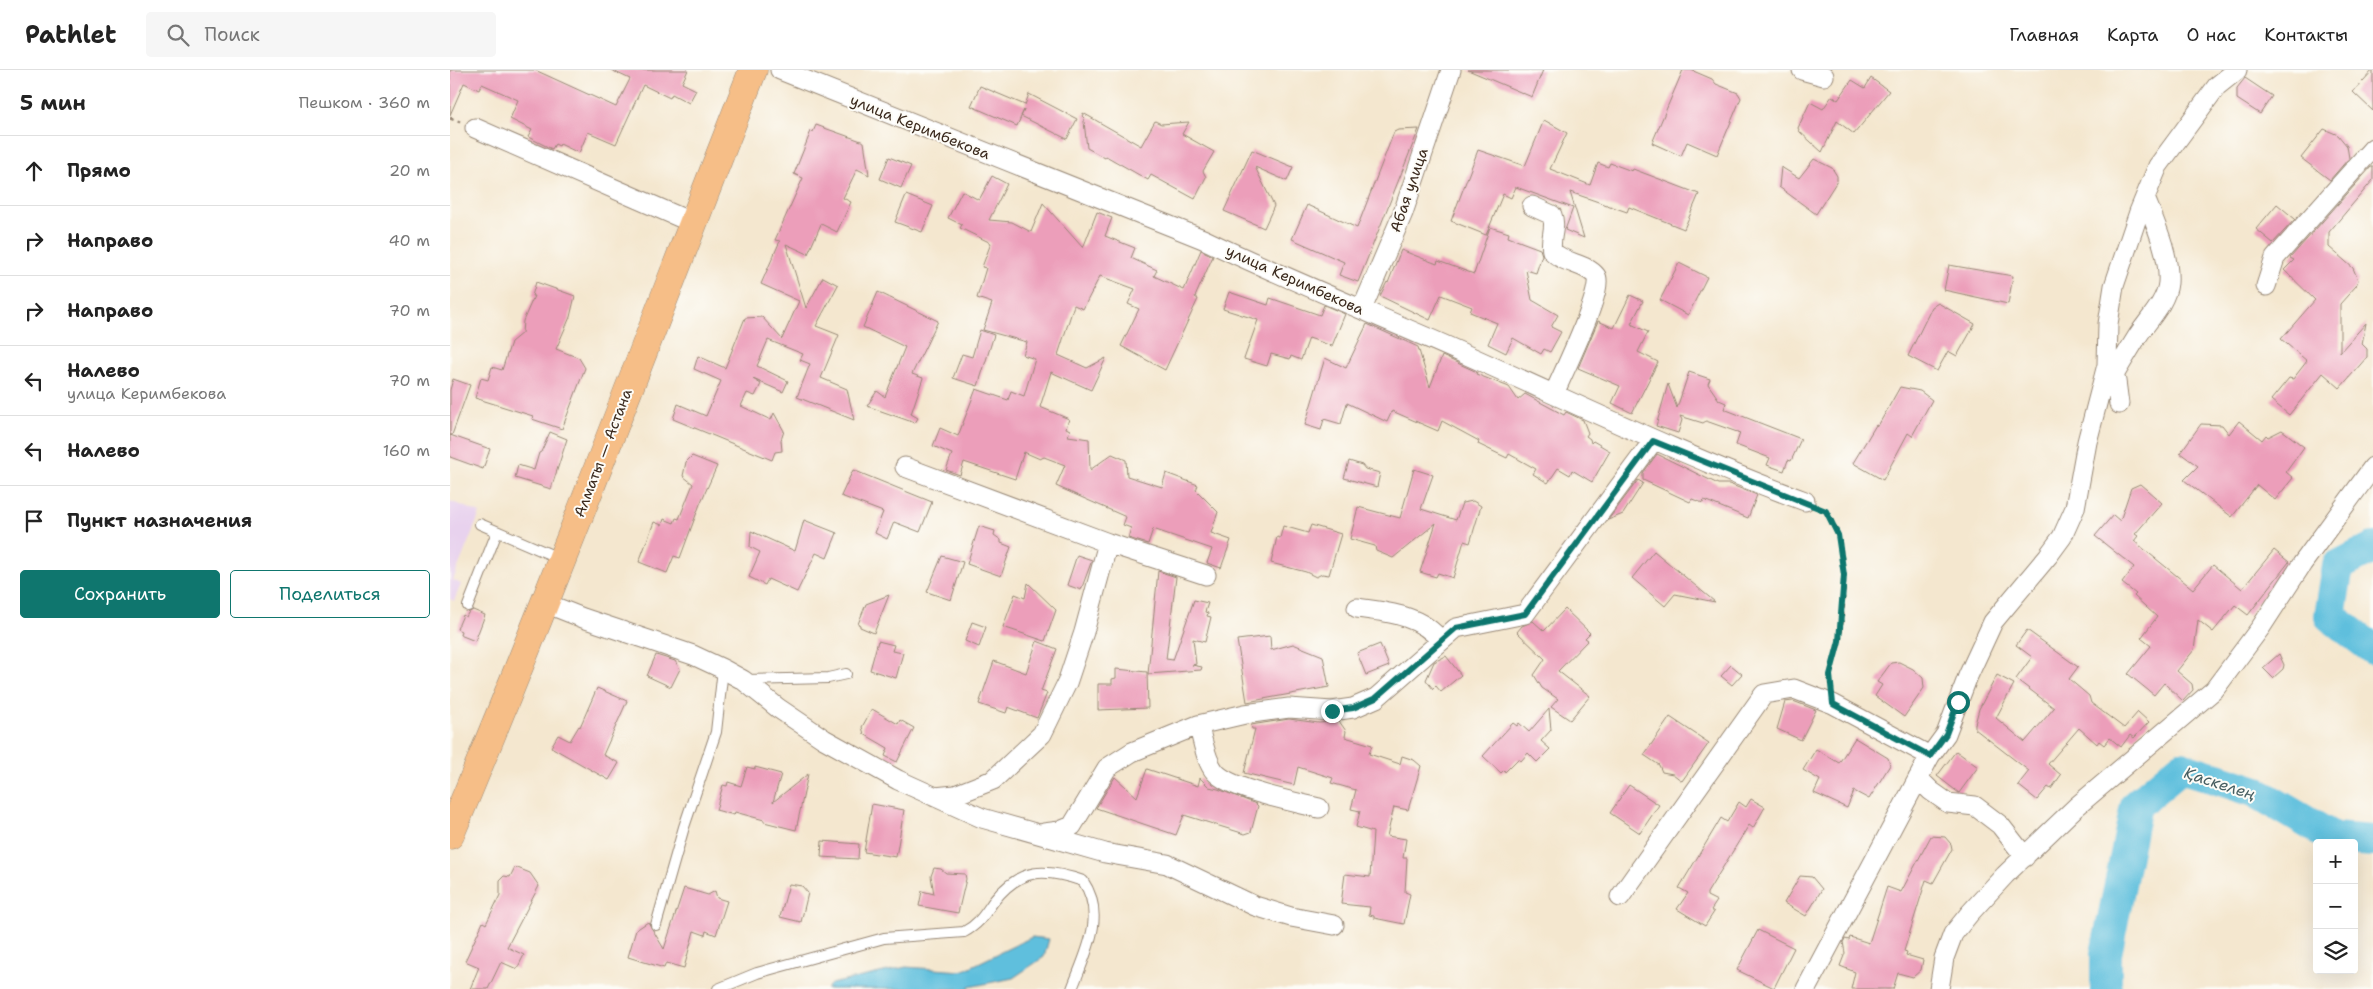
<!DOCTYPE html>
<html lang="ru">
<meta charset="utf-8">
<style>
body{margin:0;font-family:"Shantell Sans",sans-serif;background:#f6f6f6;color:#222}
.controls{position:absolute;right:15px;bottom:15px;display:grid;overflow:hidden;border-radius:5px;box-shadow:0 5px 20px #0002}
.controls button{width:45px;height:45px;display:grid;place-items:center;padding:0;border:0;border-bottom:1px solid #e0e0e0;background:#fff;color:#222;font:25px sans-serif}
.stop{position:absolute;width:15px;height:15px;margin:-11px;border:4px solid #0f766e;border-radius:50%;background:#fff}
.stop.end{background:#0f766e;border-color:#fff;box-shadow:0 1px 5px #0008}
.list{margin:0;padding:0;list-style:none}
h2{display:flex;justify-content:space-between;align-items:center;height:65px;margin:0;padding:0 20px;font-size:21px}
h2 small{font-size:16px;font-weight:400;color:#767676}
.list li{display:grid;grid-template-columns:32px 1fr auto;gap:15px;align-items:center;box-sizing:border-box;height:70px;padding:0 20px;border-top:1px solid #e0e0e0}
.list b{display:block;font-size:19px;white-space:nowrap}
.list p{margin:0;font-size:16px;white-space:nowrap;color:#767676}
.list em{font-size:16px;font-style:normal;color:#767676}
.actions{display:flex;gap:10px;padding:15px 20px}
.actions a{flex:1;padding:11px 0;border:1px solid #0f766e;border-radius:5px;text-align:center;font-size:18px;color:#0f766e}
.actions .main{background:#0f766e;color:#fff}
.icon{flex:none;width:28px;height:28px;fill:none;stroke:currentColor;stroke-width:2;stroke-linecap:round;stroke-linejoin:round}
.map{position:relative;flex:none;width:1923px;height:919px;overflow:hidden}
header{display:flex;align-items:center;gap:30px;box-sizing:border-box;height:70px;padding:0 25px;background:#fff;border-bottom:1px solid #e0e0e0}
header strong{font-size:24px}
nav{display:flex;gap:28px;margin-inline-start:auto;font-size:18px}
.search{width:350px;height:45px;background:#f6f6f6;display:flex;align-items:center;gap:12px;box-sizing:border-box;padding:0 18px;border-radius:5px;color:#767676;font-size:19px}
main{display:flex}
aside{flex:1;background:#fff}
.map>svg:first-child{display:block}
.built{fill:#e8d2ee}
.water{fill:#5ebfdd;stroke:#4c747e}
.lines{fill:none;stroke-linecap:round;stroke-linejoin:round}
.river{stroke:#5ebfdd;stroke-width:32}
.building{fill:#ec9eba}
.service-casing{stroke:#988876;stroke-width:12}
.minor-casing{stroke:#988876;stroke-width:21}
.trunk-casing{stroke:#988876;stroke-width:29}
.path{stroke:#988876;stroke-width:3;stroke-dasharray:4 4;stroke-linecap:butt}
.service{stroke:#fff;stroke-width:10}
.minor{stroke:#fff;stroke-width:19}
.trunk{stroke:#f6be87;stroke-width:28}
.route{stroke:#0f766e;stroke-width:6}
.labels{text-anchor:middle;stroke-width:4;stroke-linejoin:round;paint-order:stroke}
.street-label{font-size:15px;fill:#3b2a1e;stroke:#fdfcf7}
.water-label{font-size:16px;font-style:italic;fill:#475e61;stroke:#fdfcf7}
</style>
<header>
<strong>Pathlet</strong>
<div class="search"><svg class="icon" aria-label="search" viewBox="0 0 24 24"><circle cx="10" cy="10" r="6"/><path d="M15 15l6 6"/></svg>Поиск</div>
<nav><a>Главная</a><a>Карта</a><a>О нас</a><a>Контакты</a></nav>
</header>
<main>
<aside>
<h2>5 мин<small>Пешком · 360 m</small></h2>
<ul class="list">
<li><svg class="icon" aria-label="ahead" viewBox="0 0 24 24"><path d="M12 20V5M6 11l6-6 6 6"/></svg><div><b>Прямо</b></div><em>20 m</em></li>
<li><svg class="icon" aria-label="right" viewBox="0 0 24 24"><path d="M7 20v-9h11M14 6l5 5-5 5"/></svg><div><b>Направо</b></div><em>40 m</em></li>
<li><svg class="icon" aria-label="right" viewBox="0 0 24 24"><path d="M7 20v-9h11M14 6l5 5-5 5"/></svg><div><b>Направо</b></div><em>70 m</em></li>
<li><svg class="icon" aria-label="left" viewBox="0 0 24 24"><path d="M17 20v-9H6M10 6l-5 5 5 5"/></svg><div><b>Налево</b><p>улица Керимбекова</p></div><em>70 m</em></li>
<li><svg class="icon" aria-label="left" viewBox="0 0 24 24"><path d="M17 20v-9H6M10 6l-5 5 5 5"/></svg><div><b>Налево</b></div><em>160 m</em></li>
<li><svg class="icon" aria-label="arrive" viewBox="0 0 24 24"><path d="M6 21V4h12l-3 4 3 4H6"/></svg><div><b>Пункт назначения</b></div></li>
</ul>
<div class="actions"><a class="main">Сохранить</a><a>Поделиться</a></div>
</aside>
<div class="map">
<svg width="1923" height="919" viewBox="0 0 1923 919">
<rect width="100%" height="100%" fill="#fdfcf7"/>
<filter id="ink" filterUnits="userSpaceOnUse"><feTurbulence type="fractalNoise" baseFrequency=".02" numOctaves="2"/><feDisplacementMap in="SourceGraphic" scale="10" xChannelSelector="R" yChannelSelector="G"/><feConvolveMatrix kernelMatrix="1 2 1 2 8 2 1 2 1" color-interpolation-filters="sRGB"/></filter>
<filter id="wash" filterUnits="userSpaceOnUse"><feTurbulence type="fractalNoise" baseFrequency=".0096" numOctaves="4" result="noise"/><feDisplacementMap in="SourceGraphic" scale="20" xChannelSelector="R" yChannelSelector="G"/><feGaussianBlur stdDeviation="1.12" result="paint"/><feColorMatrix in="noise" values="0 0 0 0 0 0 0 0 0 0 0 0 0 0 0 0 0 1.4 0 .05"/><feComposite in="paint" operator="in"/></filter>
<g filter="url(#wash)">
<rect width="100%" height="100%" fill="#f4e7cf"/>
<path class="built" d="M0,431l30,12 -27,67 8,4 -7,17 -4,-2z"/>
<path class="water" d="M582,867l17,2 -5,18 -31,21 -44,9v2h-143l5,-5 75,-17 56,4z"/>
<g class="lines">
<path class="river" d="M1923,478l-35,18 -8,50 43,33
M1656,919v-35l30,-149 45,-38 73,24 80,47 39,3"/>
</g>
<g id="blocks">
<path class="building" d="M0,0h85l81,37 14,-28 -19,-9h77l-6,13 14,7 -7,13 -17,-9 -2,4 -27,-13 -27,59 -28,-12 -9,21 -19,-9 -1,2 -4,-2 -3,5 -24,-12 4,-7 -22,-11 8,-19 -36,-16 -3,6 -15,-7 -14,32z
M1018,0h75l-11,27z
M1233,0h8l21,9 4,5 22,9 3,5 -24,57 -30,-13 -6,14 -29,-13z
M1923,0v41l-20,-19z
M1421,8l18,13 -35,43 -17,-13 -15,31 -22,-20 -2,-4 12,-26 13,7 9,-13 6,4 14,-20 13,8z
M1795,8l27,18 -12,18 -23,-15v-11z
M530,16l45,19 4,-11 48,25 -10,20 -46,-23 3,-6 -7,16 -46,-20z
M633,43l58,33 14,-25 6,3 28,-2 -7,12 32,18 -11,19 3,6 -11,22 -44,-24 -3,5 -42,-24 -1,2 -18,-10z
M1094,50l23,13 -17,36 40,16 8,-22 10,4 2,-4 22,8 1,-2 66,25 -15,35 -55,-22 -2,5 -57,-20 14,46 -19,-8 8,-22 -57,-21 -5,11 -8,-4 -17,41 -35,-14 27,-71 47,16z
M366,55l48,17 5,33 -12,-6 -14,29 8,4 -14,30 -16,-8 -13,30 -22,-10 20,64 17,-31 15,8 -22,41 23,9 -18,43 26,11 7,31 -57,-23 13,-33 -10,-4 3,-6 -35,-14 -11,26 31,15 -5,11 -30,-13 8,5 -6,12 -8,-3 -6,13 30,14 3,-7 10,18 -3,9 1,11 -7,1 -3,8 -99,-41 5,-15 28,12 15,-35 -27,-12 4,-13 27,12 20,-50 17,-1 20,22 17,-38 -38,-17 19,-43 -5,-1 28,-62 -9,-4 17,-43 2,1z
M969,59l-61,153 -19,-7 5,-13 -52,-23 15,-34 50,23 37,-96 4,-2z
M1874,59l14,6 9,11 2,12 -19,22 -29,-22z
M802,80l41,17 -6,14 -32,-14 19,39 -10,22 -40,-17z
M439,87l22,9 -10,22 -21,-9z
M1364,89l18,9 5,8v5l-21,33 -37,-27 2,-20 18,11z
M1921,97h2v13l-44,52v15l24,21 5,12 -2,6 -16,18v48l26,-29 -4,21 5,5v8l-27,31 -17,-15 -34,42 -18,-15 18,-22 4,1 14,-18 -26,-22 34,-39 -31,-30 10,-10 -4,-2z
M542,106l15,8 -18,36 23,2 19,10 12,-29 40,45 14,-36 15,6 -7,18 30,12 -4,10 26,12 -3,6 30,14 17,-40 12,6 -18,41 3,2 -33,71 -44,-24 18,-37 -11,-5 7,-15 -35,-13 -17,33 -9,-4 -16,50 29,13 19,-10 -15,32 -40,-18 -11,35 29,12 -3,9 4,2 -2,6 21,3 1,31 22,-16 14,6 1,16 35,11 4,-14 32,12 -2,5 22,22 -7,21 20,7 -10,28 -14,-5 5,-14 -59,-20 -5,15 -20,-6 3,-10 -8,-3 3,-8 -70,-31 9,-21 -21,-8 -4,2 -16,-7 -9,27 -51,-17 -4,13 -14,-5 6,-16 -19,-8 7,-18 18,8 18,-47 32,11 3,-9 13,5 11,-37 -12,-4 4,-13 -44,-12 9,-27 -15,-5 9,-30 -4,-1 9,-24 -31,-15 2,-3 -14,-7 14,-27 17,9z
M456,125l27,11 -11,26 -27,-10z
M1827,134l18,15 -22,24 -17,-14z
M1040,157l19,6 -1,4 32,12 2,6 -6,18 -10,-3 6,30 26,15 -7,12 10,5 -11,20 -6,-3 -3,5 -28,-16 -7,15 -18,-9 9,-21 -27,-11 2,-5 -31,-12 -11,25 -50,-24 7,-14 1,1 13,-33 36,14 1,-3 36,13z
M1229,193l28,14 -19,38 -28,-15z
M1499,195l64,11 -5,28 -64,-14z
M86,212l39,14 -5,21 -14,32 23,9 6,10 -23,61 -30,-10 1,-3 -58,-18 6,-20 7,2 4,-13 10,3 9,-28 11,-9 1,-12 11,-25h-2z
M428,222l60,29 -26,53 11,4 -12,36 7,4 -3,5 -48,-17 10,-15 8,6 20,-50 -42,-20z
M779,222l39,13 2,-7 50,17 4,-10 21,9 -13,32 -23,-8 -8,22 -10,-4 -1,3 -19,-5 -4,12 -23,-7 14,-39 -35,-11z
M1180,225l13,6 -12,23 17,8 -10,20 20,10 -26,51 -20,-10 8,-17 -42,-18 20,-47 16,7z
M1488,233l37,21 -18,32 -9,-5 -11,20 -29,-15 24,-49z
M917,254l51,23 12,40 12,-31 35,16 -1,2 33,13 9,13 7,-6 39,21 2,-3 17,8 5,13 -2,3 4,3 1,4 2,-2 17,10 -18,31 -20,-12 -2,5 -12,-7 -10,15 -15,-9 3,-5 -27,-15 -2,4 -29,-14 1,-3 -37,-20 -4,10 -46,-20 -5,11 -40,-19 -6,21 -17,-5 -3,11 -16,-5 20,-67 21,10z
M530,260l14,5 -16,51 -25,-8 9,-24 10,3z
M1239,302l21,7 -2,5 11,16 7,3 -2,6 77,30 -10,22 -3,-1 -4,11 -17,-6 3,-7 -34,-13 4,-12 -34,-12 -3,2 -23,-7 2,4 -4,13 -22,-7 12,-42 9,24z
M3,309l17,6 -18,50h-2v-45z
M1450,317l20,4 12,9 -20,36 -4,-3 -25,47 -30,-17 23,-38 2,1z
M1789,351l23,19 4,-5 2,2 14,-7 22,17 -18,25 7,6 -18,22 -18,-15 -25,32 -48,-37 14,-14 -18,-13 21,-29 21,1 7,9z
M100,362l17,7 -16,50 -36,-11 3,-13 16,5 5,-17 2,-1z
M0,365l40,14 -7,20 -33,-12z
M1207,384l61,30h11l28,11 -9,23 -44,-18 -1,3 -11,-4 -2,3 -47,-22v-7z
M242,386l25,10 -17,38 -20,54 -6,-2 -7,17 -28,-11 15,-40 8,3 2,-6 10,4 2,-5 3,1 14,-35 -10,-8 3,-14z
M899,391l13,4 3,4 15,4 -3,14 -33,-9z
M964,399l19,6 -12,34 35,11 6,-17 11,-2 8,5 -11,37 -6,-2 -11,37 -15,-5 -2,4 -16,-5 16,-49 -43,35 -17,-7 -1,-5 -25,-7 8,-32 42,11z
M403,400l79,32 -12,30 -26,-10 -7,17 -12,-6 8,-21 -42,-16z
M1188,410l5,3 -20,31 -15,6z
M1690,414l22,19 -27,31 3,2 -4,5 59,48 20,-24 29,24 32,-39 15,12 -41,53 -13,-10 -22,27 -15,-12 -4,30 -17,21 15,13 1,6 -10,11 -19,-18 -10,12 -26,-21 23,-28 -10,-8 16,-21 -23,-21 2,-2 -14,-11 12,-16 -39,-31 18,-21 7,6 11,-33z
M354,450l33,13 -10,25 -11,-5 -19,39 -29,-13 -3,6 -16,-8 11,-25 -10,-5 1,-16 44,20z
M861,455l30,9 -12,41 -7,-1 -6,3 -10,-5 -35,-9 6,-26 3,1 3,-12 25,7z
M529,456l16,5 -1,4 7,5v3l10,4 -10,29 -34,-12z
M1204,481l61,51 -40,-8 -10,12 -33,-28z
M627,485l15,5 -11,30 -14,-5z
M492,486l21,6 -12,38 -24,-8z
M708,501l18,6 -10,82 7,1 21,-60 14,3 -3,9 3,1 -1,3 4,1 -6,25 -12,-3 3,25 -4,1 10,2 -1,3 -53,4z
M578,513l28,27 -11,31 -42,-14 12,-33 10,4z
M439,525l-15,38 -14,-6v-2l-2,-1 8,-20z
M1115,539l25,24 -5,5 3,2 -30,31 32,25 -20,24 -19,-13 7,-8 -16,-11 -8,-13 11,-16 -28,-27 5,-6 11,-5 11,10z
M23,540l12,5 -10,26 -15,-6 1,-4 -4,-2 6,-14 3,2 2,-4z
M522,552l14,5 -7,20 -14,-6z
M1577,560l51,37 -9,12 20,17 2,7 33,25 14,-16 11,10 -15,16 -4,-3 -9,12 -11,-9 -6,7 -5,-4 -2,3 -18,-16 -31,36 13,11 -10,14 -3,-2 -11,13 -19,-15 11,-14 -54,-42v-5l4,-15 18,-34 17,9 -18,34 29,24 29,-34 -38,-29 16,-22 -16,-12z
M820,566l1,14 22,-6 30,12 6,31 -82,15 -10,-62z
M428,571l16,4 -2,6 11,2 -7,25 -26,-8z
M587,571l20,8 -16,42 6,2 -10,25 -29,-11 -2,6 -27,-9 15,-43 32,12z
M930,574l9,22 -23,9 -9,-22z
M1829,584l5,11 -1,4 -10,9 -10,-10z
M206,585l19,6 5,8 -9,18 -24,-11z
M996,586l15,19 -20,17 -5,-6 -3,3 -7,-9 8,-18z
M1449,592l14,7 10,9 1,10 -20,29 -29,-21 7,-11 -5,-3 14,-19z
M1281,595l11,9 -10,11 -11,-9z
M666,599l31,3 1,36 -50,2v-26h14v-5l4,-1z
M147,618l30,13 -24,54 16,8 -10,17 -58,-33 7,-12 12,6 9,-15 1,1z
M1343,631l23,9 -15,30 -24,-11 8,-27z
M422,639l26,15 2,-4 14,8 -17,34 -12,-6 3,-8 -24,-14 -2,-7z
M1099,639l2,21 -10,11 9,8 -13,13 -9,-9 -7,8 -3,-2 -13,13 -1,-2 -3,3 -18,-17 30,-33 4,3 2,-3 10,9z
M1220,647l39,26 -27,38 -9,-7 -11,-2 -3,-7 -15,-10z
M839,649l30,4 20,-2 7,10 -1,6 27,8 -3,9 31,10 2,-8 12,4 7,6 -13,44 -14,-3 -7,29 19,3 -3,19h4l-2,34 5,2 -6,30 -30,-6v-2l-5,-1 1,-8 -29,-3 4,-30 25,3 3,-45 -17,-5 4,-16 -9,-2 5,-19 -25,-7 2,-5 -35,-11 -4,18 -50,-12 11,-44h-3l-1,-4z
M1405,668l33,20 2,7 -21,34 -15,-8 -7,17 -33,-15 6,-13 -17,-10 13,-21 23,14z
M1506,681l22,16 -19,26 -22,-17z
M297,697l8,2v-2l26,7 -8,28 35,-28 -12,56 -32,-8v-2l-29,-8 -1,3 -18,-5 7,-25 4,1 1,-4 13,4z
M697,699l51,17 2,-8 9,9 9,2 38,15 2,2 -7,26 -6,2 -61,-19 -8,20 -80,-27 19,-31 22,20z
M1179,715l30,20 -19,28 -30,-20z
M1301,729l14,8 -12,21 -4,-3 -42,68v3l10,5 -6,9 3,2 -9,14 -28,-17 11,-16 -9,-5 42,-70 6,4 12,-20 7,5z
M422,734l32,6 -8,47 -32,-5z
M1481,766l14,1 6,7 1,5 -19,34 -7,-3 -22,71 3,1 -1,3 17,5 -2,10 -8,7 -15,-4 -5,16h-42l4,-17 -15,-6 5,-13 -2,-11 2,-3 4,1 1,-3 19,6 18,-56 14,5z
M372,771l37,3 -1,15 -37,-2z
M65,797l15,6 9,13 -32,61 17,8 -7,14 -16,-7 -13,27h-18l9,-22 -14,-6 18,-39 3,2 14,-29v-15l4,-4 6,1z
M484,798l7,1 5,4 19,1 1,5 -8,34 -39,-7 3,-15 12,3 -3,-18z
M1350,806l12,1 10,12 -16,27 -22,-13z
M339,814l13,2 6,7 -7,29 -21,-5z
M234,818l24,7 7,-4 2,7 10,3 -11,34 -10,-4 -1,4 -11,-4 -10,37 -18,-5 -2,5 -36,-11 8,-27 12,-8 16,27z
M1308,860l36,18 -20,40 -37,-18z"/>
</g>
</g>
<g filter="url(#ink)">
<use href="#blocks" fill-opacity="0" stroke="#988876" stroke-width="1"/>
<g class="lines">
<g class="service-casing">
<path id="service" d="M30,454l81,35
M18,536l29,-74
M295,610l83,-2 18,-4
M206,855l28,-98 32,-95 7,-63
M268,919l39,-16 127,-35 80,-6c15,-8 20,-17 29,-30 27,-35 52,-34 90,-21 24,35 2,73 -11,108"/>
</g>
<g class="minor-casing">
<path id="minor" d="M330,0l423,169c87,42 177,77 266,117 112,50 221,103 336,145
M1352,0l22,6
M25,58l218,95
M1082,136l20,9c5,12 -3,24 0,36 12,13 34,12 44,25 9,12 -35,101 -42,118
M1816,216l9,-28 98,-110
M912,239l41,-96 48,-143
M1658,296l8,15 3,23
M1663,307c8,-14 16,-27 24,-40 10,-16 29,-34 31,-54 2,-28 -13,-60 -23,-85
M455,397l203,76 98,32
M95,533l38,15 110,37 30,14 20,11 35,28 46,31 74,41 84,38 123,35 62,11 88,42 36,11 43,8
M907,538c31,4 64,7 84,33
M748,655c5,14 7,35 17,47 16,18 80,30 104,36
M1468,708l13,13 17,12 27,3 25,19 25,32
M485,727l20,-2 38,-15 49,-46 25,-51 17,-51 24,-89
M594,763l16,-2 12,-5 35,-58 25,-16 66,-27 47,-11 44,-6 43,3 21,-3 23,-10 80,-70 69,-14 128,-173
M1170,827l144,-203 30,-5 39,15 97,52
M1356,919l124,-233 16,-22 22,-58 25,-54 55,-66 14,-19 13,-29 12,-66 20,-77 1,-41 6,-38 25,-74 19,-46 59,-80 20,-16
M1489,919l5,-31 9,-24 17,-21 35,-38 71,-68 138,-117 47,-63 41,-63 71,-97"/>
</g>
<g class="trunk-casing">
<path id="trunk" d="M0,765c106,-253 203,-510 303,-765"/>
</g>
<path class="path" d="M0,48l10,4
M1369,438c32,15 26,102 21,132 -3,15 -11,29 -10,45"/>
<use href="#service" class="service"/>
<use href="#minor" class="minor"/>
<use href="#trunk" class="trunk"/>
</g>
</g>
<g class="lines" filter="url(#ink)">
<path class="route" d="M882,641l21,-3 23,-10 80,-70 69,-14 128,-173 173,70 12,24 6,40 -5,66 -9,34 3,29 97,52 16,-22 12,-32"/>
</g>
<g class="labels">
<g class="street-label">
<text transform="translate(470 57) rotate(22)" y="5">улица Керимбекова</text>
<text transform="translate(959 120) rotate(-71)" y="5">Абая улица</text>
<text transform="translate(845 210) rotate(24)" y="5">улица Керимбекова</text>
<text transform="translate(153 383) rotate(-69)" y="5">Алматы — Астана</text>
</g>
<g class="water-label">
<text transform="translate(1770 713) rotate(18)" y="6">Қаскелең</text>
</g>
</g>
</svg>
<div class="controls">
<button>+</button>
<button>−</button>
<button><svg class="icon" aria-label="layers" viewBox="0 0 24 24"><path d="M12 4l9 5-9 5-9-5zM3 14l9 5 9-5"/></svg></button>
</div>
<div class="stop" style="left:1508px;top:632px"></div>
<div class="stop end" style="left:882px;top:641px"></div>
</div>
</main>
